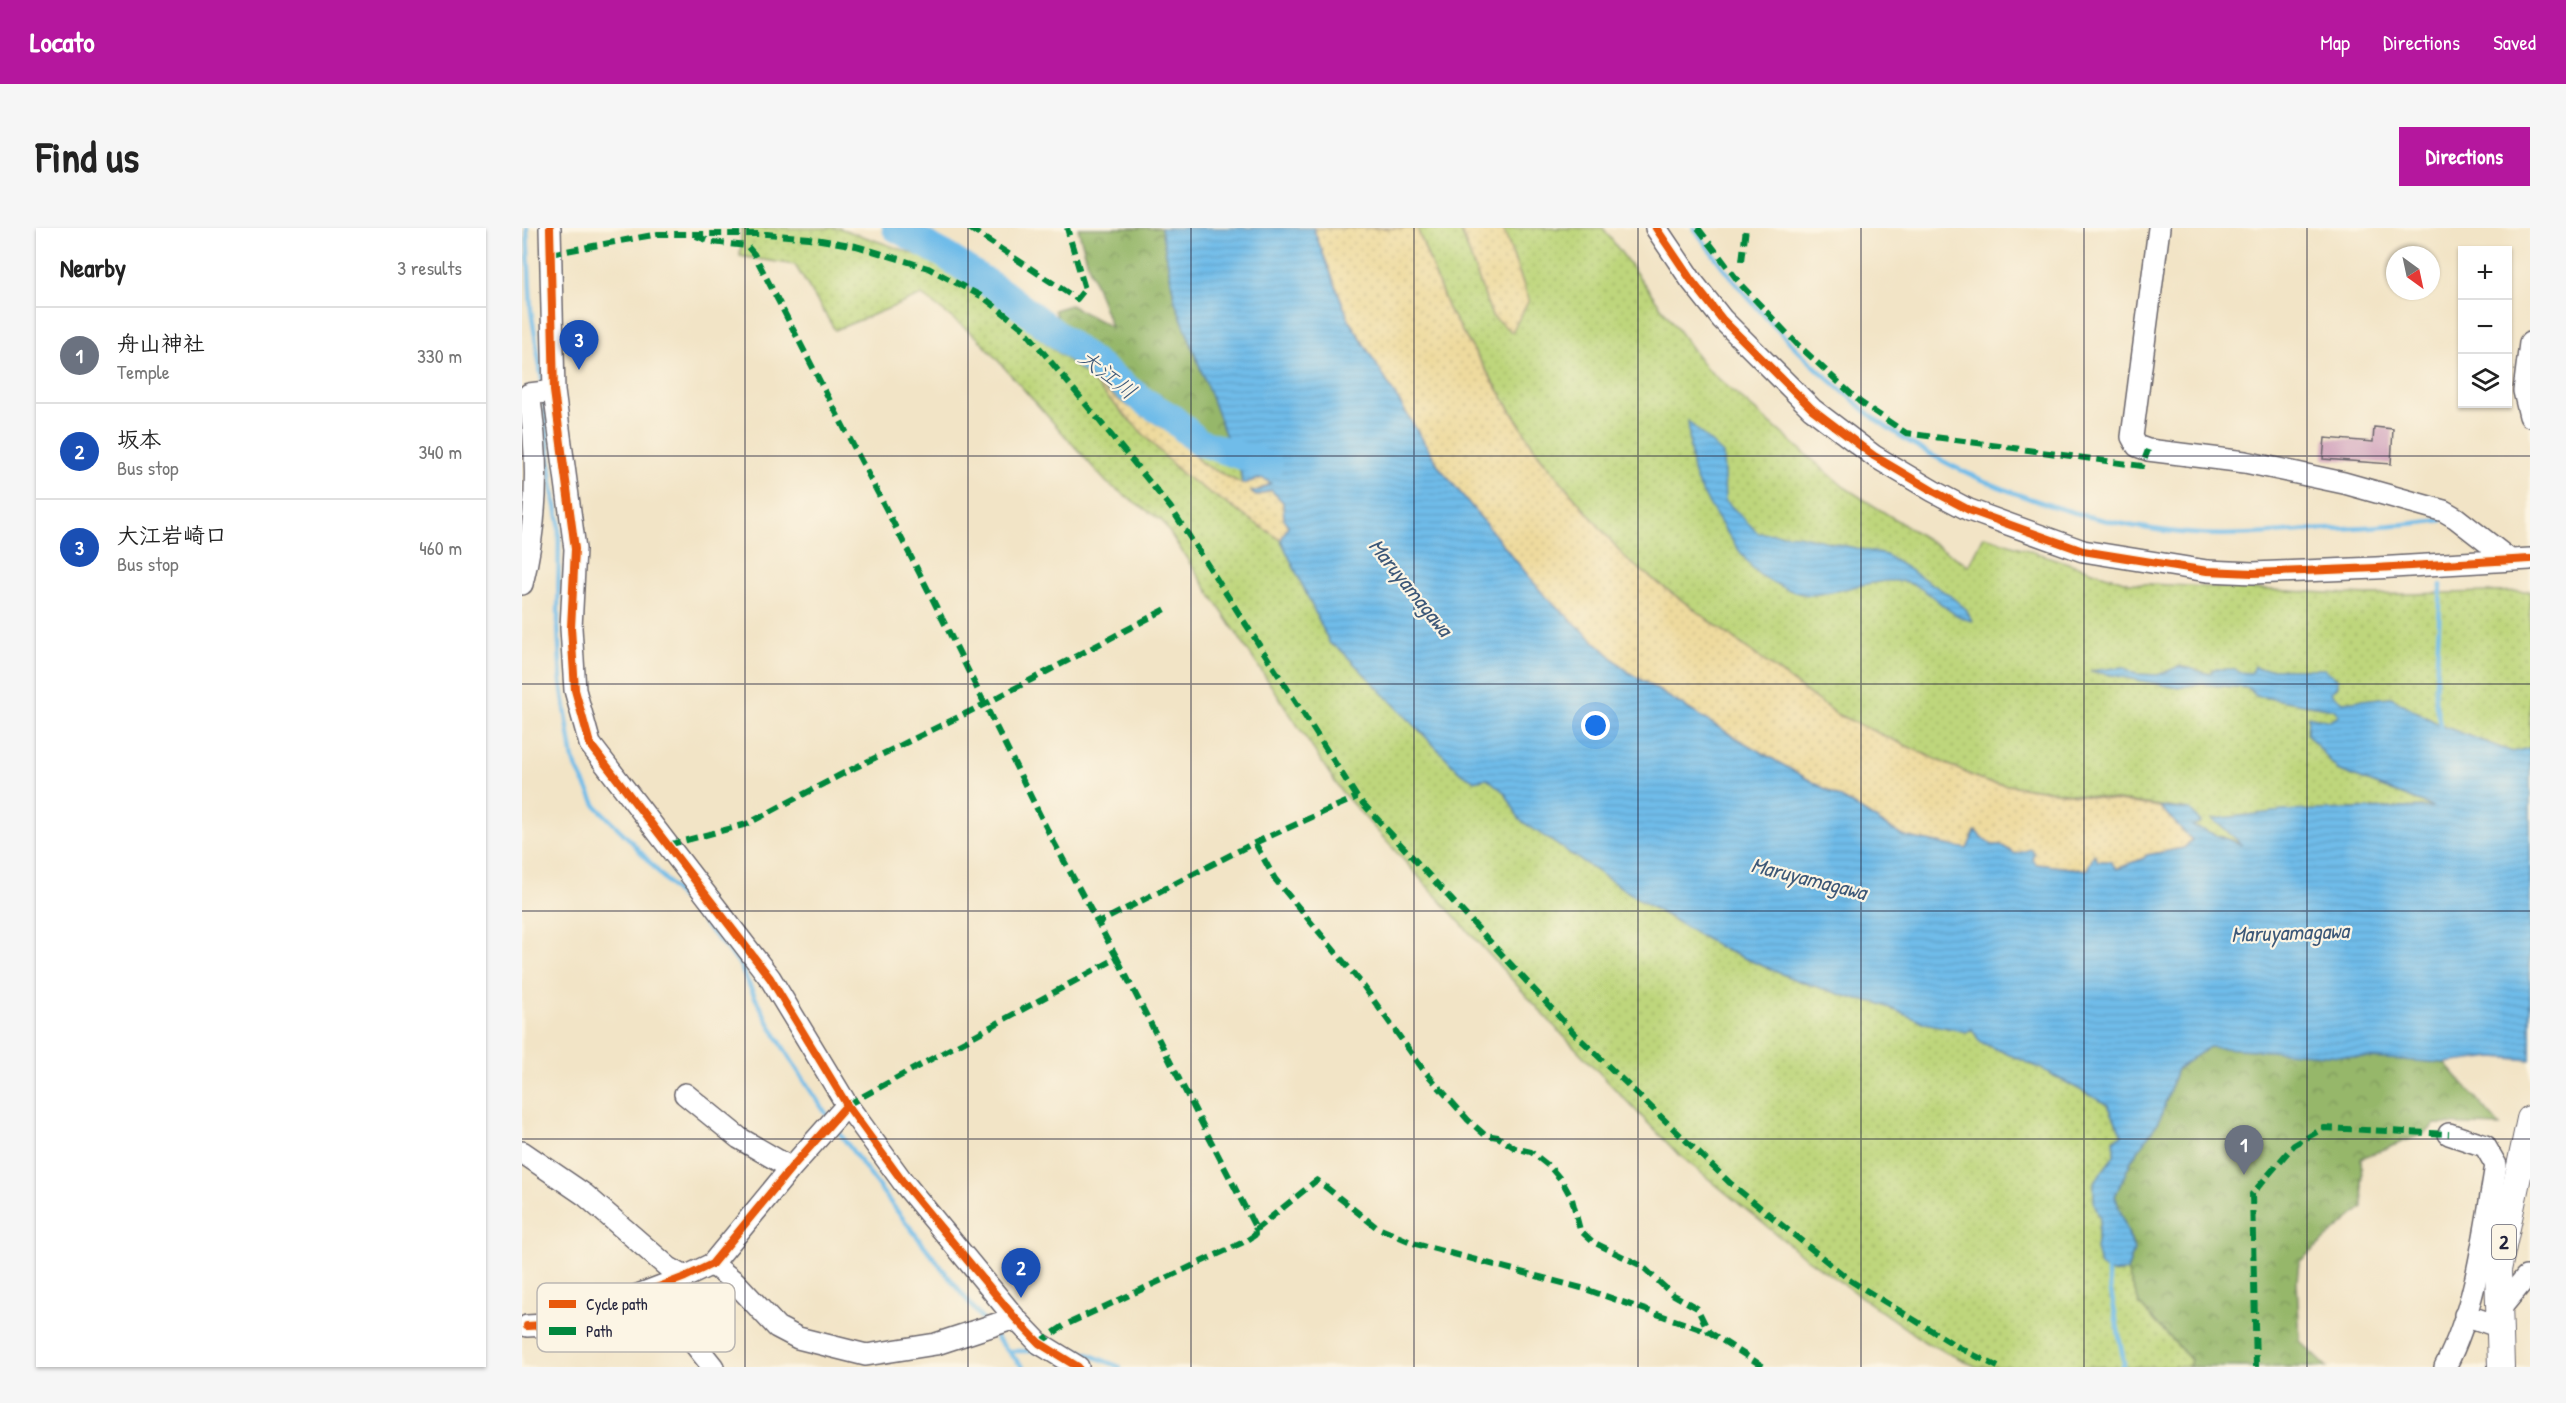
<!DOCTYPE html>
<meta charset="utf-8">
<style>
body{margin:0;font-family:"Patrick Hand","Klee One",sans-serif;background:#f6f6f6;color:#222}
.controls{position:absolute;right:18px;top:18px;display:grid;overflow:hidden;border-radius:0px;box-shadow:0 2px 4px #0004}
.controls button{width:54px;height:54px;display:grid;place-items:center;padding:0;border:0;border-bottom:2px solid #e0e0e0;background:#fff;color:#222;font:30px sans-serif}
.compass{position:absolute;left:1864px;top:18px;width:54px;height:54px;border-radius:50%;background:#fff;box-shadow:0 2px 4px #0004;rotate:147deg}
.you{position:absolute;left:1074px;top:498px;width:21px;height:21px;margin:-15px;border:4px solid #fff;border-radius:50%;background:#1a73e8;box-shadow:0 0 0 9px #1a73e833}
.badge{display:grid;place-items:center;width:39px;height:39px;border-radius:50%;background:#b5179e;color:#fff;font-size:20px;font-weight:700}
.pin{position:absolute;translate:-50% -50px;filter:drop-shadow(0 2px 3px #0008)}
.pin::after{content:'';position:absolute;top:32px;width:21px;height:18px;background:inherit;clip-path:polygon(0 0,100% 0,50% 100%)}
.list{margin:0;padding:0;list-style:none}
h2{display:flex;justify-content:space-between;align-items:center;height:78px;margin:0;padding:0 24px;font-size:26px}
h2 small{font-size:20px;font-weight:400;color:#767676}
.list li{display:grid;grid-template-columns:39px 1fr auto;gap:18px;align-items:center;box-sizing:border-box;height:96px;padding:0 24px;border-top:2px solid #e0e0e0}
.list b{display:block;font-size:22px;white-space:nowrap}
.list p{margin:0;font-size:20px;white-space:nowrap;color:#767676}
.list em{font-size:20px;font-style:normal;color:#767676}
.icon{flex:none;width:33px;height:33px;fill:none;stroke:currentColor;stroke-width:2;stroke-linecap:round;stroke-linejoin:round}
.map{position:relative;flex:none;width:2008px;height:1139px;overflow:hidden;border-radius:0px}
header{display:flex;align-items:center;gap:36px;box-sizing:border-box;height:84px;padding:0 30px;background:#b5179e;color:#fff}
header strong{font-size:28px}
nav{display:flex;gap:33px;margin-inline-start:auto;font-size:21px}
.intro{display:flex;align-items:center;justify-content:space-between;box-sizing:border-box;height:144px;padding:0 36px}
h1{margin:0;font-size:42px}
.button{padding:15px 27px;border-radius:0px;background:#b5179e;color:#fff;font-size:21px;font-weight:700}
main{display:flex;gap:36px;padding:0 36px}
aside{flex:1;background:#fff;border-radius:0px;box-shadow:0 2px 4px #0004}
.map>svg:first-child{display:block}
.green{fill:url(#green-dots);stroke:#707c5b;stroke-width:1.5}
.forest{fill:url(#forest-crowns);stroke:#5c6c53;stroke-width:1.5}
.sand{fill:url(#sand-dots);stroke:#887e6c;stroke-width:1.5}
.water{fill:url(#water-rules);stroke:#486f92;stroke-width:1.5}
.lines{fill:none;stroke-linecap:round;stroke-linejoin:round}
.stream{stroke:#6fbce9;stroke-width:4.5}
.river{stroke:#6fbce9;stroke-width:28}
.building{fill:#ca96b6}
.minor-casing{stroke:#6b666c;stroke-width:24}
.major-casing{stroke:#6b666c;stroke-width:28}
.minor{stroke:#fff;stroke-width:21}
.major{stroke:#fff;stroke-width:26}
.quiet{stroke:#00873e;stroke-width:6;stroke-dasharray:12 6;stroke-linecap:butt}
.cycleway-casing{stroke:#fcf5e5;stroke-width:11}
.cycleway{stroke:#e8590c;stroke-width:8}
.grid{fill:none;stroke:#22223b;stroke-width:1.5;stroke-opacity:0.55}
.labels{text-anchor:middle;stroke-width:4.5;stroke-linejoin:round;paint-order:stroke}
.shield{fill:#fcf5e5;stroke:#63616e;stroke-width:1.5}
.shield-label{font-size:20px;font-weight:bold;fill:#22223b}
.water-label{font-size:22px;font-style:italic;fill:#3d5878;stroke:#fcf5e5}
.key{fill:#fcf5e5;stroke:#bbb6b2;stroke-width:1.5}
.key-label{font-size:16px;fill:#22223b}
</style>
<header>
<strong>Locato</strong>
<nav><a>Map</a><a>Directions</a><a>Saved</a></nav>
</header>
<div class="intro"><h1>Find us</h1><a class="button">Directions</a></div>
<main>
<aside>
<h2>Nearby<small>3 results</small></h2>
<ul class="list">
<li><span class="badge" style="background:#6b7280">1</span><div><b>舟山神社</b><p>Temple</p></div><em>330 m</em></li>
<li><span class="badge" style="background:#1a4fb4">2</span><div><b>坂本</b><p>Bus stop</p></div><em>340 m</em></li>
<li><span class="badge" style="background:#1a4fb4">3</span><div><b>大江岩崎口</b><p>Bus stop</p></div><em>460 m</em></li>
</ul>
</aside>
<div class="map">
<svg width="2008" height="1139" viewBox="0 0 2008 1139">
<defs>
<pattern id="green-dots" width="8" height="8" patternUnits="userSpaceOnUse" patternTransform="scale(1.5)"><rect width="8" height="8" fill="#bed67b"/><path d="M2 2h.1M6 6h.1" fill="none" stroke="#a3b76b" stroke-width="1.8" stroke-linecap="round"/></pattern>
<pattern id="forest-crowns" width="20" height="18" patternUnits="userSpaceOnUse" patternTransform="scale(1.5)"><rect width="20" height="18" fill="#96b76b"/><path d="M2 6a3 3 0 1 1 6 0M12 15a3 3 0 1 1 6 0" fill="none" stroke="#7a9459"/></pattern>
<pattern id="sand-dots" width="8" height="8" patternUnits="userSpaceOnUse" patternTransform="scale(1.5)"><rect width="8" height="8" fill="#eeda9e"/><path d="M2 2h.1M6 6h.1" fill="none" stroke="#ccbb89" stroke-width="1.8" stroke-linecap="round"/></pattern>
<pattern id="water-rules" width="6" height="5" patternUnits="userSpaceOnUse" patternTransform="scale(1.5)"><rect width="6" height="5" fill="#6fbce9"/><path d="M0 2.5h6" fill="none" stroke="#60a1c9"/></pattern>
</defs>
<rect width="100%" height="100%" fill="#fcf5e5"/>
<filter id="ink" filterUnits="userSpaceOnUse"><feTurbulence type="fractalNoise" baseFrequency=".0167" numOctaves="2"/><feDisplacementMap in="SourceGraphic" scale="12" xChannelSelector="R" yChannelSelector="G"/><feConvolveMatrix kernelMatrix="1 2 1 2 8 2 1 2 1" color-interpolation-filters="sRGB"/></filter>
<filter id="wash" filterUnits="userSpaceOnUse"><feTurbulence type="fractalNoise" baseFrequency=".008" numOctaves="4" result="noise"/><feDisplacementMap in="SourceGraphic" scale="24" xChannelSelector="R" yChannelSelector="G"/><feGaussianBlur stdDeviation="1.35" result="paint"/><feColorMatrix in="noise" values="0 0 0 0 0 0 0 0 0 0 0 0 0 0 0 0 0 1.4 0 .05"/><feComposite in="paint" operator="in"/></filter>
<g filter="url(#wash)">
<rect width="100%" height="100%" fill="#f2e4c6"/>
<path class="green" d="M220,0h97l81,28 49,25 118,95 95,98 99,66 49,104 10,5 120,123 27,6 18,15 15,27 123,82 80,47 73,31 62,20 18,2 49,21 47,6 8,13 60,26 68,37 14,30 -8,5v16l-20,26v21l6,15 -4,31 16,24 15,-2 13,34 51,55 -2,7h-212l-52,-25 -123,-87 -125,-102 -122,-126 -214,-236 -179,-270 -55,-38 -129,-145 -56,-43 -87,35 -40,-65 -55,-9z
M895,0h43l32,88 37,-16 -26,-72h100l103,140 138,119 125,79 15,-30 146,47 237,12 163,-4v157l-18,4 -72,-27 -49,-28 -48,5 -12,-9 -77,-26 -3,6 -40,1 -31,-8 -22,9 -22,-1 -13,-7 -30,4 86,17 19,-5 50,5 8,8 78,13 5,7 -32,18 31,36 96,37 -78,2 -143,10 33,26 -55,-19 9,-4 -10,-12 -204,-28 -150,-68 -209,-154 -89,-106 -90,-145z
M654,208c42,5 60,-1 66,48l-40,-20z"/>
<path class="forest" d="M556,0h83l14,73 55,146 -9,-6 -45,-5 -59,-37 -30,-23 -14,-20 -19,-46 16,-5 41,22 -23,-63z
M1698,818l225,17 55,63 -65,-2 -9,9 -65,25 2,49 -64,55 -2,19 3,60 27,26h-138l2,-7 -51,-55 -13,-34 7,-22 -19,-53 17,-37 27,-38 18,-52 32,-22z"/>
<path class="sand" d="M791,0h104l31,81 90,145 89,106 209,154 150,68 174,25 32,32 -8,9 -37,7 -2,3 -28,11 -19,-8 -4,-6 -7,15 -52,-6 -3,-5 -17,-5 -14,-9h-9l-17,-13 -8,17 -65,-13 -47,-30 -119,-68 -108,-66 -84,-77 -104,-127 -91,-148z
M938,0h43l26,72 -17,32 -20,-16z
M565,148l30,23 59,37 26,28 40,20 20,-6 10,5 -20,10 4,3 15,-6 12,12 1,17 4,7 -7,14 -99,-66z"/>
<path class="water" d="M639,0h152l36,92 91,148 104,127 84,77 108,66 119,68 47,30 65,13 8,-18 17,14h9l14,9 16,-5 3,4 -2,6 4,5 51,6 7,-16 4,7h12l7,8 27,-11 3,-3 37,-7 8,-8 -32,-33 30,3 11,12 -9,4 51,19 -31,-26 71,-8 150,-4 -95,-37 -31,-36 1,-18 22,5 9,-5 -5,-7 -78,-13 -8,-8 -50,-4 -19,4 -89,-17 33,-4 13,7 22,1 22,-9 30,8 4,-5h21l4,3 12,1 3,-7 4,3h66l14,10v7l-7,7 12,9 48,-5 49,28 72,27 18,-4v312l-36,-3 -49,6 -236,-16 -32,22 -18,52 -27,38 -17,37 19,54 -7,21 -15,2 -12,-7 -4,-17 4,-31 -6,-15v-21l20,-26v-16l8,-5 -14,-30 -68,-37 -60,-26 -8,-13 -6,3 -41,-9 -49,-21 -18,-2 -62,-20 -73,-31 -80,-47 -123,-82 -15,-27 -18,-15 -12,3 -15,-9 -120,-123 -10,-5 -49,-104 7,-14 -4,-7 -1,-17 -12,-12 -15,6 -5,-4 10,-2 10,-7 -9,-5 -20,6 -2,-17 -10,-20 -55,-146z
M1166,193l35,33 2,46 33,33 40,2 88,20 62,39 18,15 6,12c-26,-5 -40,-32 -66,-39 -28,-6 -68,12 -95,13 -15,0 -39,-12 -51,-20 -16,-12 -55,-76 -64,-95 -7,-17 -6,-42 -8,-59z"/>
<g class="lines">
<path class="stream" d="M5,0l4,82 12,76
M1172,0c43,62 94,117 152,166 12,10 23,21 35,29 88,63 210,104 317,111 38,2 76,-1 113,-4 44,-2 88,-4 131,-10
M22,170l8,86 7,38 -1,103 3,57 12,78 23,46 34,34 109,123c23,54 57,106 90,155
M1919,357l-6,115 6,29
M313,899l55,75 95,121
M1584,1036l18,99 -2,4
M470,1104l16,19h30
M486,1123l15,16
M545,1123h13l40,16"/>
<path class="river" d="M374,0l47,26 60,39 141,108 27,16 28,25 70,23"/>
</g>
<g id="blocks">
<path class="building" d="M1852,199l19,2 -2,35 -68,-5 2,-21 48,4z"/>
</g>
</g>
<g filter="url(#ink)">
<use href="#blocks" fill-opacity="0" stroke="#6b666c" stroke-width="1.5"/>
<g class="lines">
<g class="minor-casing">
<path id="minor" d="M28,0l4,163 21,158 -4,79 4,62 15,54 180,234 77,127 56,77 112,136 24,25 39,24
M1134,0l35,52 31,39 90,90 62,47 59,35 36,19 114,41 124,20 46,2 123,-5 154,-9
M1637,0l-27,209 5,9 11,4 97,12 99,21 100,28 12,7 54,42
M2008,115l-6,48 6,25
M0,356c16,-63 17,-127 7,-190l25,-3
M163,866l54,44 52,30
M0,924l63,43 84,73 16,9
M190,1036l23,18 42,45 21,11 68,17 70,-11 79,-26
M126,1063l41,46 24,30
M1976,1083l28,-34h4
M1943,1087l35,12
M5,1098l35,-2 123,-47 27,-13 79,-96 56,-63
M1923,1139c31,-59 40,-137 51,-202l-11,-19 -36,-12"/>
</g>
<g class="major-casing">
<path id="major" d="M1979,1139l-3,-97 32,-151"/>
</g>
<use href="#minor" class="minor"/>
<use href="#major" class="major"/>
<path class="quiet" d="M447,0l108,71 8,-10 -18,-61
M1176,0l44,58 55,58 63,58 46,31 236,33 6,-16
M174,8l16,6 35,4 7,8 171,330 126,253 47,86
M28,26l108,-20h109l42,4 47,8 72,22 55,29 41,32 147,179 186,289 218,237 155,149 121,98 109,67 38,19
M1220,33l4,-33
M733,615l20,36 87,105 60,84 46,52 17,15 13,2 17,11 16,4 19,15 12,14 10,18 8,31 13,12 49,24 30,28 25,14 12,24
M146,617l79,-21 97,-51 141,-69 183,-96
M325,877l270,-147 -19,-35 152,-78 107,-48
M732,1003l63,-51 59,47 40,17 169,45 124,43 55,35
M517,1115l26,-18 181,-84 9,-6 -1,-10 -137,-267
M1734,1139l-4,-173 42,-49 30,-17 125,6"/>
<g class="cycleway-casing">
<path id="cycleway" d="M28,0l4,163 21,158 -4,79 4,62 15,54 180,234 77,127 56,77 112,136 24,25 39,24
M1134,0l35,52 31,39 90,90 62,47 59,35 36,19 114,41 124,20 46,2 123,-5 154,-9
M5,1098l35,-2 123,-47 27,-13 79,-96 56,-63"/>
</g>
<use href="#cycleway" class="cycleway"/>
</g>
</g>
<path class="grid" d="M223,0v1139M446,0v1139M669,0v1139M892,0v1139M1116,0v1139M1339,0v1139M1562,0v1139M1785,0v1139M0,228h2008M0,456h2008M0,683h2008M0,911h2008"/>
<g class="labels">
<rect class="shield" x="1970" y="997" width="24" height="34" rx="4.5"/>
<g class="shield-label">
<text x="1982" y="1021">2</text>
</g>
<g class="water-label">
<text transform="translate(586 146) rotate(38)" y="8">大江川</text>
<text transform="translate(889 359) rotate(51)" y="8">Maruyamagawa</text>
<text transform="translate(1287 650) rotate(14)" y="8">Maruyamagawa</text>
<text transform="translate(1768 704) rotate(-2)" y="8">Maruyamagawa</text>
</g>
</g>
<rect x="15" y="1055" width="198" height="69" rx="9" class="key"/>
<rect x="27" y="1072" width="27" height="8" fill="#e8590c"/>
<rect x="27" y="1099" width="27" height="8" fill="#00873e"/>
<g class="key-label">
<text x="64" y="1082">Cycle path</text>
<text x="64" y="1109">Path</text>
</g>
</svg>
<div class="controls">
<button>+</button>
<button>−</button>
<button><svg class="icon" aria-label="layers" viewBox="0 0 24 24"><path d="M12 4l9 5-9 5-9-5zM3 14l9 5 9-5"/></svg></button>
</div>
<svg class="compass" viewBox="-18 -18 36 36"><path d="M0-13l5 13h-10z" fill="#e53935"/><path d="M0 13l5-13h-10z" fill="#767676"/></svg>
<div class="you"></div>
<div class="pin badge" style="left:1722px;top:947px;background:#6b7280">1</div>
<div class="pin badge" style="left:499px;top:1070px;background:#1a4fb4">2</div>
<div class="pin badge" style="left:57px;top:142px;background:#1a4fb4">3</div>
</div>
</main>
